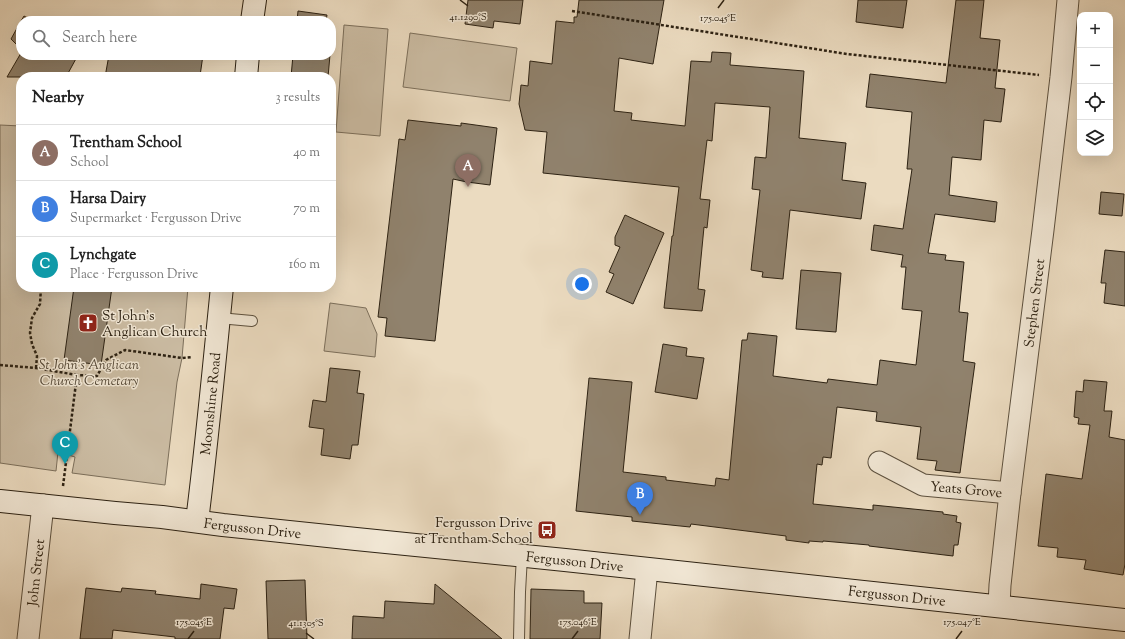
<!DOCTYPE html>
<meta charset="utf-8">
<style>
body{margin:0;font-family:"Sorts Mill Goudy",serif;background:#f6f6f6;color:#222}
.controls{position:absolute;right:12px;top:12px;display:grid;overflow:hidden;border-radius:8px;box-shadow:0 4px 16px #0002}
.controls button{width:36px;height:36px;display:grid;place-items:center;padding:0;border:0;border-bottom:1px solid #e0e0e0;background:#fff;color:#222;font:20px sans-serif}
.you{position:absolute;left:582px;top:284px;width:14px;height:14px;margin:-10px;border:3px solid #fff;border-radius:50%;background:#1a73e8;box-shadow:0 0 0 6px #1a73e833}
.badge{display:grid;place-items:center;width:26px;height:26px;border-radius:50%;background:#8f2418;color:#fff;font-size:13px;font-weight:700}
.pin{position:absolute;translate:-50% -33px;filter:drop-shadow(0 1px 2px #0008)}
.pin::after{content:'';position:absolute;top:21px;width:14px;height:12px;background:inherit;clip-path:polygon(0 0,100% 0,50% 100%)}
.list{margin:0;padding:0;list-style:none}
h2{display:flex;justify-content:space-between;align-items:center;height:52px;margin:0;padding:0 16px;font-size:17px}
h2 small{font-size:13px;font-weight:400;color:#767676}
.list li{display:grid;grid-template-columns:26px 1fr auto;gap:12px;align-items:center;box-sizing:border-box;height:56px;padding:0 16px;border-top:1px solid #e0e0e0}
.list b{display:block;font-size:15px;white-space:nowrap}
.list p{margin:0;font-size:13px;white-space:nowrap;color:#767676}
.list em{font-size:13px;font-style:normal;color:#767676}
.icon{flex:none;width:22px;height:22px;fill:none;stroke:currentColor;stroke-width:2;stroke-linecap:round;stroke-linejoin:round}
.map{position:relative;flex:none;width:1125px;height:639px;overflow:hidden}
.search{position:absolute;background:#fff;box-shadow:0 4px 16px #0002;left:16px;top:16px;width:320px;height:44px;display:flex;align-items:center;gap:10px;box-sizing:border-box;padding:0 14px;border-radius:16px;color:#767676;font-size:15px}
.panel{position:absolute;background:#fff;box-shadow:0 4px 16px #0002;left:16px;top:72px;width:320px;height:220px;border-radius:16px}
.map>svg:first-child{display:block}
.green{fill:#cbbca3;stroke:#7c6f5b}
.building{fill:#90826d;stroke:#2d2213}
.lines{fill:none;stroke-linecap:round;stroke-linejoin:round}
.lane-casing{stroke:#5c503e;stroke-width:12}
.street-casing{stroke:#5c503e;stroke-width:23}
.secondary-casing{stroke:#2d2213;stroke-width:24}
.path{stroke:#2d2213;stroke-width:2.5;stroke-dasharray:3 2;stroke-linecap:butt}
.lane{stroke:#f2e8d6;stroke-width:10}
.street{stroke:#f2e8d6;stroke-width:21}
.secondary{stroke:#f2e8d6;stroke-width:22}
.ticks{fill:none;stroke:#2d2213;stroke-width:1.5}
.labels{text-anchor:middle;stroke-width:3;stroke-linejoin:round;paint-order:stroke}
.street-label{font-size:14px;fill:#2d2213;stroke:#f2e8d6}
.poi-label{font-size:14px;fill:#2d2213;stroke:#f2e8d6;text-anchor:start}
.park-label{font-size:14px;font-style:italic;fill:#544837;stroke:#f2e8d6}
.ticks-label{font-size:10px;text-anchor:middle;fill:#2d2213;stroke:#f2e8d6;stroke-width:3;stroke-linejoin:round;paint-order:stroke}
</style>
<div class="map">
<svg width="1125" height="639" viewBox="0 0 1125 639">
<rect width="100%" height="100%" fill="#ebdbc0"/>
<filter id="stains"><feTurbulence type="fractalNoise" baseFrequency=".005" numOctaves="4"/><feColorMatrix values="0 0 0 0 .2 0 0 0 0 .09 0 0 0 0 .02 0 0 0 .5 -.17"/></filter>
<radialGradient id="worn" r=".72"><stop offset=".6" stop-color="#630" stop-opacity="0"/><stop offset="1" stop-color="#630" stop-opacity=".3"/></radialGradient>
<path class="green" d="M344,25l44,4 -8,107 -44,-4z
M410,33l107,15 -7,53 -107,-14z
M0,125l21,1v161h167l-6,71 -5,24 -12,103 -93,-12 3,-16 -17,-5 -2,19 -56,-8z
M330,303l36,5 11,26 -2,23 -51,-6z"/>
<path class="building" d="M468,0h55l-3,24 -26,-3 -1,7 -28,-4z
M579,0h85l-11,64 -34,-6 -5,53 18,2 -1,7 54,6 6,-65 20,1 1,-10 19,1 -1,12 74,6 -5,67 47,5 -4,37 24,3 -5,36 -71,-9 -7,69 -21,-2 1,-5 -12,-2 9,-80 -8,-1 3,-32 11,1 4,-51 -55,-4 -3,38 -5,-1 -7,59 10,1 -3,28 -3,-1 -6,62 7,1 -3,21 -38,-3 8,-72h1l6,-49 -136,-14 4,-41 -22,-2 -6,-26 2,-19 7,1 2,-25 22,3 4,-43 18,2v-6h3z
M858,0h49l-4,28 -47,-6z
M956,0h28l-4,38 20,2 -5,48 10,1 -4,33 -17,-2 -3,40 -29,-3 -3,38 48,7 -2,20 -60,-8 -7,39 18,2 -1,5 19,2 -5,50 9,1 -5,48 12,2 -15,110 -25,-3 2,-9 -20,-2 4,-32 -45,-6 1,-9 -40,-5 -6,51 -8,-1 -1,8 -5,-1 -4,40 60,6v-5l70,7v2l14,2 -1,6 5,1 -3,22h-4l-1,11 -84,-10v-1l-46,-4v1l-14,-1v2l-23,-3v-4l-95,-12 -1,3 -58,-6v-4l-56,-6 13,-133 43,4 -9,90 43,5v3l49,6 1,-8 13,2 13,-140h5l1,-7 29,3 -4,40 54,7 1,-4 49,6 3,-25 36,5 6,-54 -20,-2 4,-42h-5l2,-12 -32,-5 3,-25 29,4 9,-60h-5l5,-57 -46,-5 4,-33 76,9z
M298,11l29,4 -1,6h-29z
M24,16l9,5h-12z
M115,17l27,4h-28z
M21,21v28l-10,-10z
M21,53v2h57l-12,22h-59z
M109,55h94l-3,21 -15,-2v3h-80z
M293,55h37l-2,22h-37z
M408,120l53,6v-3l36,5 -7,57 -23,-3 -14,-3 -18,162 -50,-5 2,-18 -9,-1 21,-178 6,1z
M1101,192l23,2 -2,22 -23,-2z
M625,215l39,18 -31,71 -27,-12 8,-18 -5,-2 11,-25 -5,-2v-8z
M1105,250l20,2v54l-21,-3 2,-20h-5z
M801,270l40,3 -5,59 -40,-3z
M74,287h38l-11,78 -37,-5z
M663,344l24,4 -1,8 18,2 -7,41 -42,-7z
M330,368l30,3 -3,22 7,1 -6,51h-6l-2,14 -29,-4 3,-26 -15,-2 4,-27 13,2z
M1084,380l23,2 -3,29h8l-3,26 16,3v124l-2,11 -39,-6 2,-9 -29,-3 1,-9 -20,-2 8,-72 36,5 8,-54 -12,-1 1,-6 -5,-1 2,-26 7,1z
M305,580l2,59h-39l-2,-58z
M201,584l36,5 -3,20 -10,-1 -4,31h-45v-2l-62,-7 -1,9h-32l6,-51 35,4 1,-4 34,3 -1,3 45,5z
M435,584l67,55h-150l1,-23 31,2 1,-17 49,3z
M531,589l53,2v12h18l-2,36h-70z"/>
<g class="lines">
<g class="lane-casing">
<path id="lane" d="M219,318l33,3
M519,639l1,-47 2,-36"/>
</g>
<g class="street-casing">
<g id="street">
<path id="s1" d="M879,462l44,23 87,8"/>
<path id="s2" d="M999,606l1,-21 10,-92 33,-263 18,-153 7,-77"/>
<path id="s3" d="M28,639l15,-134"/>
<path d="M640,639l7,-70"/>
</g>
</g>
<g class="secondary-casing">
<g id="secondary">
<path d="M252,21l3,-21"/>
<path d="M246,77l2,-22"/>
<path id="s4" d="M0,501l115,12 47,4 61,8 133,14 209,21 560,60"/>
<path id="s5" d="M197,521c10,-78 17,-156 25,-234"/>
</g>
</g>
<path class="path" d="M572,11l275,43 192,21
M0,365l36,3 41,7
M36,368l1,-12 -5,-12 -2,-11 2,-15 8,-14 1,-17
M63,486l14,-111 20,1 9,-16 19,-10 57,8 10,-1"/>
<use href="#lane" class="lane"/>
<use href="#street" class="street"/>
<use href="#secondary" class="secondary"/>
</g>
<path class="ticks" d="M460,0l8,6M718,8l6,-8M306,633l8,6M188,639l6,-8M572,639l6,-8M956,639l6,-8"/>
<defs>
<g id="church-square" transform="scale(1)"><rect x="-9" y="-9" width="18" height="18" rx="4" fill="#8f2418" stroke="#f2e8d6"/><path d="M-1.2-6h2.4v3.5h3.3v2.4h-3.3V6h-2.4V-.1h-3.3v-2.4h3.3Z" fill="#fff"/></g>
<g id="bus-square" transform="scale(1)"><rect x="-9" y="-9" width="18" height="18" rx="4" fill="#8f2418" stroke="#f2e8d6"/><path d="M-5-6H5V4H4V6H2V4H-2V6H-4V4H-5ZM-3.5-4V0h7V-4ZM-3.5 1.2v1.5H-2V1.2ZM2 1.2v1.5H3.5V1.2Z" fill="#fff"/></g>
</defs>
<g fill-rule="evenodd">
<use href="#church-square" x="88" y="323"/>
<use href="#bus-square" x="547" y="530"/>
</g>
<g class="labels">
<g class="street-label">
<text dy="5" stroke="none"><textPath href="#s2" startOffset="305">Stephen Street</textPath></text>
<text dy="5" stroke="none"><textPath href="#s5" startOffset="118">Moonshine Road</textPath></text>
<text dy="5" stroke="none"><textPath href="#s1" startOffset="93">Yeats Grove</textPath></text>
<text dy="5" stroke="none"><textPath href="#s4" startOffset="254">Fergusson Drive</textPath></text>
<text dy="5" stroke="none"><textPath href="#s4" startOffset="578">Fergusson Drive</textPath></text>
<text dy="5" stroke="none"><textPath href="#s3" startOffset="67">John Street</textPath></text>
<text dy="5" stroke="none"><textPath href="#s4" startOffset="902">Fergusson Drive</textPath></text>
</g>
<g class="poi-label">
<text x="102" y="320">St John's<tspan x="102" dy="16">Anglican Church</tspan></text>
<text x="533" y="527" text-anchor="end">Fergusson Drive<tspan x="533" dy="16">at Trentham School</tspan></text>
</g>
<g class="park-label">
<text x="89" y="369">St John's Anglican<tspan x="89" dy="16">Church Cemetary</tspan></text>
</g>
</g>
<g class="ticks-label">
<text x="468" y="20">41.1290°S</text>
<text x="718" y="21">175.045°E</text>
<text x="194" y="625">175.045°E</text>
<text x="578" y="625">175.046°E</text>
<text x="962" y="625">175.047°E</text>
<text x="306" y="626">41.1305°S</text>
</g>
<rect width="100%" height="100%" filter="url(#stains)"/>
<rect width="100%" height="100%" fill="url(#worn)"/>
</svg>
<div class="controls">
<button>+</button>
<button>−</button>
<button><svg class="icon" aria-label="locate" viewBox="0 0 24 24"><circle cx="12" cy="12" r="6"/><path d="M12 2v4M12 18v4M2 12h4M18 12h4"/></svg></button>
<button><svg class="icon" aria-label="layers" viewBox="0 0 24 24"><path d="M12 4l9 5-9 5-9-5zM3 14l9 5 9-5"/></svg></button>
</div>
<div class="you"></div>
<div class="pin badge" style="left:468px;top:187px;background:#8d6e63">A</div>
<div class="pin badge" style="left:640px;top:515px;background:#3f7fe0">B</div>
<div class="pin badge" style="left:65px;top:464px;background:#0f9aa8">C</div>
<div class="search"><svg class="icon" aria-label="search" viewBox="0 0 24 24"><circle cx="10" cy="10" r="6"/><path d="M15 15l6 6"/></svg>Search here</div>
<section class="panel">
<h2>Nearby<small>3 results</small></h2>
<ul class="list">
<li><span class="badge" style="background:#8d6e63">A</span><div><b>Trentham School</b><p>School</p></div><em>40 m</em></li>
<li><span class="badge" style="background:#3f7fe0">B</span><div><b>Harsa Dairy</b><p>Supermarket · Fergusson Drive</p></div><em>70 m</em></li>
<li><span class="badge" style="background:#0f9aa8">C</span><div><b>Lynchgate</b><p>Place · Fergusson Drive</p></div><em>160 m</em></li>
</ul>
</section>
</div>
